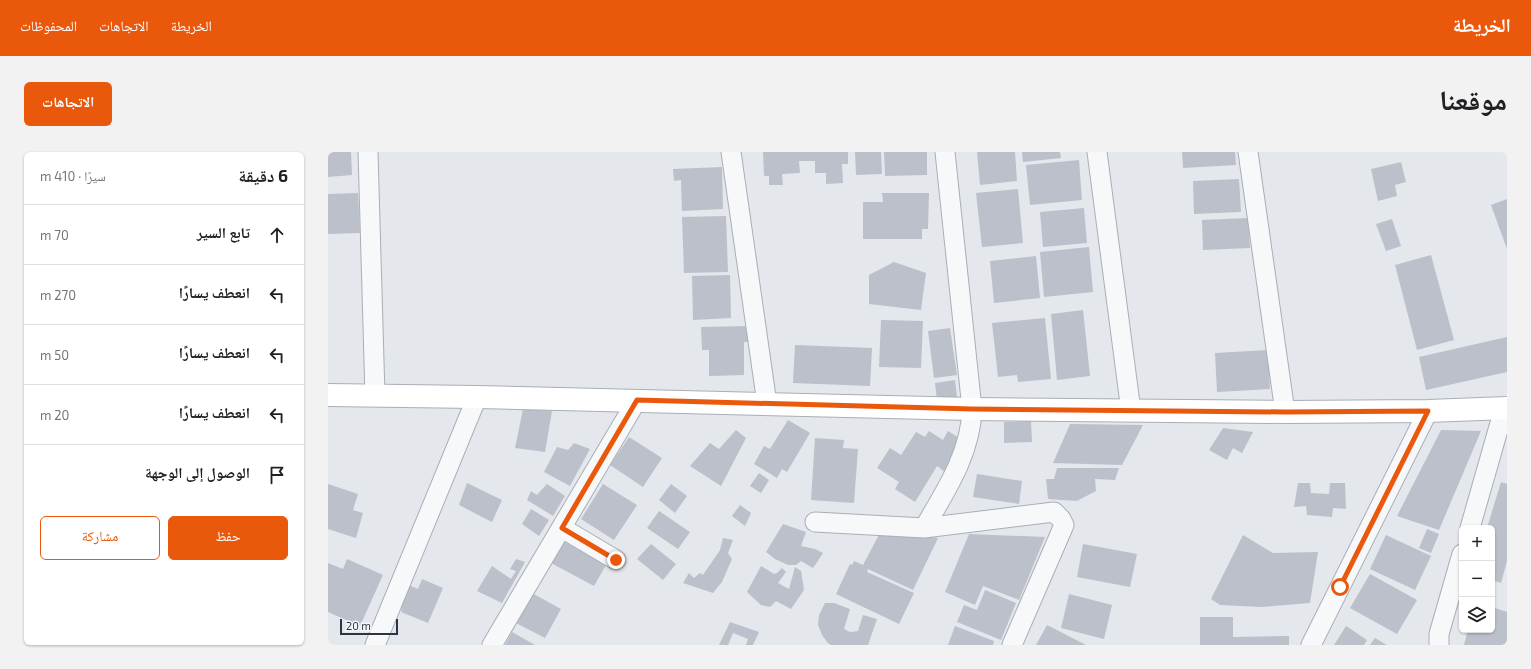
<!DOCTYPE html>
<html lang="ar">
<meta charset="utf-8">
<style>
body{margin:0;font-family:"Exo 2","Noto Naskh Arabic",sans-serif;background:#f2f2f2;color:#202124;direction:rtl}
.controls{position:absolute;right:12px;bottom:12px;display:grid;overflow:hidden;border-radius:6px;box-shadow:0 1px 3px #0004}
.controls button{width:36px;height:36px;display:grid;place-items:center;padding:0;border:0;border-bottom:1px solid #e0e0e0;background:#fff;color:#202124;font:20px sans-serif}
.scale{position:absolute;left:12px;bottom:10px;width:58px;box-sizing:border-box;padding-left:4px;border:2px solid #2b3445;border-top:0;font-size:11px;line-height:14px;white-space:nowrap;color:#2b3445;-webkit-text-stroke:3px #f4f6f9;paint-order:stroke}
.stop{position:absolute;width:12px;height:12px;margin:-9px;border:3px solid #ea580c;border-radius:50%;background:#fff}
.stop.end{background:#ea580c;border-color:#fff;box-shadow:0 1px 4px #0008}
.list{margin:0;padding:0;list-style:none}
h2{display:flex;justify-content:space-between;align-items:center;height:52px;margin:0;padding:0 16px;font-size:17px}
h2 small{font-size:13px;font-weight:400;color:#757577}
.list li{display:grid;grid-template-columns:26px 1fr auto;gap:12px;align-items:center;box-sizing:border-box;height:60px;padding:0 16px;border-top:1px solid #e0e0e0}
.list b{display:block;font-size:15px;white-space:nowrap}
.list em{font-size:13px;font-style:normal;color:#757577}
.actions{display:flex;gap:8px;padding:12px 16px}
.actions a{flex:1;padding:9px 0;border:1px solid #ea580c;border-radius:6px;text-align:center;font-size:14px;color:#ea580c}
.actions .main{background:#ea580c;color:#fff}
.icon{flex:none;width:22px;height:22px;fill:none;stroke:currentColor;stroke-width:2;stroke-linecap:round;stroke-linejoin:round}
.map{position:relative;flex:none;width:1179px;height:493px;overflow:hidden;direction:ltr;border-radius:6px}
header{display:flex;align-items:center;gap:24px;box-sizing:border-box;height:56px;padding:0 20px;background:#ea580c;color:#fff}
header strong{font-size:19px}
nav{display:flex;gap:22px;margin-inline-start:auto;font-size:14px}
.intro{display:flex;align-items:center;justify-content:space-between;box-sizing:border-box;height:96px;padding:0 24px}
h1{margin:0;font-size:28px}
.button{padding:10px 18px;border-radius:6px;background:#ea580c;color:#fff;font-size:14px;font-weight:700}
main{display:flex;gap:24px;padding:0 24px}
aside{flex:1;background:#fff;border-radius:6px;box-shadow:0 1px 3px #0004}
.map>svg:first-child{display:block}
.building{fill:#bbc0ca}
.lines{fill:none;stroke-linecap:round;stroke-linejoin:round}
.street-casing{stroke:#a9aeb7;stroke-width:21}
.secondary-casing{stroke:#a9aeb7;stroke-width:24}
.street{stroke:#f7f8fa;stroke-width:19}
.secondary{stroke:#fff;stroke-width:22}
.route{stroke:#ea580c;stroke-width:5}
</style>
<header>
<strong>الخريطة</strong>
<nav><a>الخريطة</a><a>الاتجاهات</a><a>المحفوظات</a></nav>
</header>
<div class="intro"><h1>موقعنا</h1><a class="button">الاتجاهات</a></div>
<main>
<div class="map">
<svg width="1179" height="493" viewBox="0 0 1179 493">
<rect width="100%" height="100%" fill="#e4e7ec"/>
<path class="building" d="M0,0h23l1,23 -24,2z
M435,0h85v12h-6l1,19 -17,1v-11h-11v-12h-16l1,12 -18,1 1,11h-14v-9h-5z
M527,0h26l1,22 -26,1z
M556,0h43v23l-42,1z
M649,0h38l2,29 -37,4z
M694,0h38l1,6 -38,4z
M854,0h53l1,13 -53,3z
M751,8l3,40 -52,5 -4,-40z
M1073,10l5,20 -11,3 2,11 -19,5 -7,-32z
M394,15l1,42 -41,2 -1,-31 -7,1 -1,-12z
M911,27l2,33 -47,2 -1,-33z
M690,37l5,54 -41,4 -6,-54z
M30,41l2,40 -32,1v-40z
M554,41h47l-1,36h-6v10h-59v-37h20z
M1179,47v50l-16,-44z
M756,56l3,35 -44,4 -3,-35z
M398,64l2,56 -44,1 -2,-56z
M920,66l2,30 -47,2 -1,-30z
M1064,67l9,27 -15,5 -10,-27z
M761,95l4,45 -49,5 -4,-45z
M1103,103l23,85 -37,10 -22,-85z
M708,104l4,42 -46,5 -4,-42z
M566,110l32,11 -5,37 -52,-6v-29z
M402,123l1,43 -38,2 -1,-44z
M755,158l7,66 -33,4 -6,-66z
M717,166l6,61 -33,3 -1,-7 -19,2 -6,-54z
M553,168l42,1 -2,47 -42,-1z
M421,174l1,16h-6v33l-35,1v-26h-7l-1,-23z
M622,176l7,47 -23,3 -6,-47z
M1179,185v35l-81,18 -7,-33z
M467,193l77,3 -2,38 -77,-3z
M940,198l2,39 -53,3 -2,-39z
M627,228l2,17 -20,3 -2,-17z
M195,257l29,2 -7,41 -30,-4z
M460,268l22,13 -23,39 -5,-3 -5,9 -23,-14 10,-18 6,3z
M703,269l1,21 -28,1v-21z
M742,272l73,1 -21,40 -69,-2z
M895,276l30,4 -11,21 -9,-5 -6,12 -18,-10z
M408,278l10,8 -25,48 -31,-20 20,-23 9,6z
M1113,278l40,1 -42,99 -42,-14z
M601,279l14,9 5,-9 16,10 -19,31 -8,-6 -22,36 -20,-13 4,-7 -22,-14 13,-20 11,7 15,-23 9,5z
M301,285l33,21 -19,29 -33,-22z
M487,286l29,2 -1,8 15,1 -4,54 -43,-3z
M246,291l16,6 -20,37 -26,-14 13,-25 11,3z
M729,316h62l-4,12 -20,-1 1,12 -19,10 -29,-2 -2,-20h8z
M431,321l10,7 -8,13 -11,-7z
M649,322l45,7 -3,23 -46,-7z
M1173,330l6,2v77l-6,22 -9,-3v-52h-5z
M139,331l35,17 -10,22 -33,-17z
M970,331h12l1,10 18,1 1,-11h15l1,26 -13,-1 -1,9 -25,-2 -1,-9 -12,1z
M0,332l30,10 -5,16 10,3 -7,25 -28,-9z
M219,332l18,12 -12,20 -26,-16 4,-9 6,4z
M275,332l34,21 -23,35 -33,-21z
M343,332l16,12 -12,17 -16,-13z
M412,353l11,8 -6,13 -13,-10z
M203,357l18,11 -10,16 -17,-12z
M331,359l31,21 -12,17 -31,-21z
M455,372l23,8 -5,14 14,3 8,4 -10,15 -12,-7 -5,4h-8l-13,-6 -9,-7z
M554,377l56,9 -25,52 -45,-21 -1,3 47,21 -15,31 -63,-30 14,-30 2,1 2,-4 9,4z
M1099,377l12,5 -8,19 -12,-5z
M641,382l76,3 -26,63 -36,-14 -8,19 -30,-13z
M915,383l30,18 45,-1 -8,51 -48,4 -42,-2 -9,-6z
M1058,383l45,21 -16,34 -45,-21z
M395,386l10,2 -5,13 4,6 -10,23 -9,11 -30,-10 6,-10 5,5 6,-5 3,2 17,-25z
M235,389l43,24 -12,21 -43,-23z
M323,392l25,20 -13,16 -26,-21z
M755,392l54,10 -7,33 -53,-10z
M19,407l36,16 -23,51 -32,-14v-49l15,6z
M188,407l9,3 -23,41 -25,-12 15,-25 19,13 5,-8 -6,-2z
M433,414l13,8 3,-1 5,-5 4,4 -8,11 11,6 6,-22 6,4 3,19 -13,19 -15,-8 -6,6 -9,-2 -14,-13z
M1042,422l47,26 -20,34 -47,-26z
M94,427l21,9 -15,35 -27,-11 1,-4 -8,-4 10,-21 14,6z
M657,438l31,13 -15,37 -44,-18 7,-17 13,5z
M202,440l31,17 -16,29 -31,-16z
M741,442l43,11 -8,34 -43,-11z
M497,451h9l16,6 -6,20 6,3 8,-1 5,-16 14,4 -9,26h-37l-3,-2 -6,-8 -4,-10 1,-10z
M1164,455l15,5v33h-43l4,-15h24z
M872,465h33v20l56,-1v9h-89z
M402,470l29,10 -6,13h-7l2,-6 -15,-6 -5,12h-9z
M719,473l39,20h-50z
M627,474l39,15 -1,4h-45z
M1018,474l21,14 -3,5h-30z
M184,480l23,13h-30z
M1047,486l12,7h-17z"/>
<g class="lines">
<g class="street-casing">
<path id="street" d="M40,0l7,244
M403,0l36,252
M769,0l34,259
M920,0l37,260
M487,370l109,6 130,-16 7,7 3,6 -52,120
M234,376l54,32
M596,376c21,-36 47,-75 48,-119l-27,-257
M1142,376l34,-119
M47,493l102,-248
M164,493l145,-245
M983,493l117,-234
M1111,493v-11l23,-80"/>
</g>
<g class="secondary-casing">
<path id="secondary" d="M0,243l149,2 495,12 313,3 143,-1 79,-3"/>
</g>
<use href="#street" class="street"/>
<use href="#secondary" class="secondary"/>
</g>
<g class="lines">
<path class="route" d="M288,408l-54,-32 75,-128 335,9 313,3 143,-1 -88,176"/>
</g>
</svg>
<div class="controls">
<button>+</button>
<button>−</button>
<button><svg class="icon" aria-label="layers" viewBox="0 0 24 24"><path d="M12 4l9 5-9 5-9-5zM3 14l9 5 9-5"/></svg></button>
</div>
<div class="scale">20 m</div>
<div class="stop" style="left:1012px;top:435px"></div>
<div class="stop end" style="left:288px;top:408px"></div>
</div>
<aside>
<h2>6 دقيقة<small>سيرًا · 410 m</small></h2>
<ul class="list">
<li><svg class="icon" aria-label="ahead" viewBox="0 0 24 24"><path d="M12 20V5M6 11l6-6 6 6"/></svg><div><b>تابع السير</b></div><em>70 m</em></li>
<li><svg class="icon" aria-label="left" viewBox="0 0 24 24"><path d="M17 20v-9H6M10 6l-5 5 5 5"/></svg><div><b>انعطف يسارًا</b></div><em>270 m</em></li>
<li><svg class="icon" aria-label="left" viewBox="0 0 24 24"><path d="M17 20v-9H6M10 6l-5 5 5 5"/></svg><div><b>انعطف يسارًا</b></div><em>50 m</em></li>
<li><svg class="icon" aria-label="left" viewBox="0 0 24 24"><path d="M17 20v-9H6M10 6l-5 5 5 5"/></svg><div><b>انعطف يسارًا</b></div><em>20 m</em></li>
<li><svg class="icon" aria-label="arrive" viewBox="0 0 24 24"><path d="M6 21V4h12l-3 4 3 4H6"/></svg><div><b>الوصول إلى الوجهة</b></div></li>
</ul>
<div class="actions"><a class="main">حفظ</a><a>مشاركة</a></div>
</aside>
</main>
